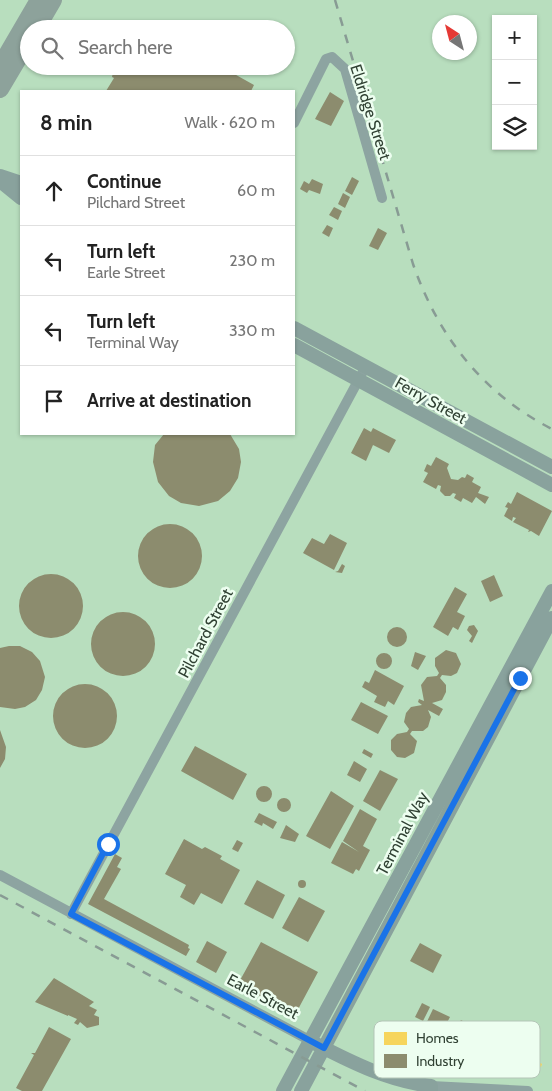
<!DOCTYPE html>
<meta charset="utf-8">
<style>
body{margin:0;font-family:Cabin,sans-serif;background:#f2f2f2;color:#222}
.controls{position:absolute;right:15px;top:15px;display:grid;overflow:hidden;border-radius:0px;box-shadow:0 1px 4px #0004}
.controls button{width:45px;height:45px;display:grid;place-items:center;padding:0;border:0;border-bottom:1px solid #e0e0e0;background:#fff;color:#222;font:25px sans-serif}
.compass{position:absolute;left:432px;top:15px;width:45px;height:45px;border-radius:50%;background:#fff;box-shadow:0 1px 4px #0004;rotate:324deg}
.stop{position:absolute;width:15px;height:15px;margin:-11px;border:4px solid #1a73e8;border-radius:50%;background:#fff}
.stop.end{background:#1a73e8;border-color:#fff;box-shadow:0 1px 5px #0008}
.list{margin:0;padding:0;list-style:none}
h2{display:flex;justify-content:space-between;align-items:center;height:65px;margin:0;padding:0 20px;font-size:21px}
h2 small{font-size:16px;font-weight:400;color:#767676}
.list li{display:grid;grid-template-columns:32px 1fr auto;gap:15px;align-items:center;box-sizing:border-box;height:70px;padding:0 20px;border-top:1px solid #e0e0e0}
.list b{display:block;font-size:19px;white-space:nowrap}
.list p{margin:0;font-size:16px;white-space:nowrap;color:#767676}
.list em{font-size:16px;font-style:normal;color:#767676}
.icon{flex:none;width:28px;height:28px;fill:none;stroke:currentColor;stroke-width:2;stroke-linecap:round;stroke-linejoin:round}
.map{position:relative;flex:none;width:552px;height:1091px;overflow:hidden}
.search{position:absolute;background:#fff;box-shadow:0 1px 4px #0004;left:20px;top:20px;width:275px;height:55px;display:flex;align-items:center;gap:12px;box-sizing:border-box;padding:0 18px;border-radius:28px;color:#767676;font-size:19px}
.panel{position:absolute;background:#fff;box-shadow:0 1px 4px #0004;left:20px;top:90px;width:275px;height:345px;border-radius:0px}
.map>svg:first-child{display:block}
.built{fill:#b8debe;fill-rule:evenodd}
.homes{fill:#f6d55c}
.industry{fill:#8c8c6e}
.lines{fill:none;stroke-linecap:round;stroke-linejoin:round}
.street{stroke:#8da4a1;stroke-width:10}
.secondary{stroke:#89a29d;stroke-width:14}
.highway{stroke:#8da29b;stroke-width:18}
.rail{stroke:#889b94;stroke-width:2.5;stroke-dasharray:9 9;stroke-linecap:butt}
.route{stroke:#1a73e8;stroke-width:6}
.labels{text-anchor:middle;stroke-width:5;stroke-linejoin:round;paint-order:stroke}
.street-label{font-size:16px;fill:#304133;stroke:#edfef0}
.key{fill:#edfef0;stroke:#b4c5b7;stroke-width:1}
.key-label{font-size:14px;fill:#304133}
</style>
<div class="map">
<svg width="552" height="1091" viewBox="0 0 552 1091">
<rect width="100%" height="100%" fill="#c4dbc7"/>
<path class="built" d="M0,0h552v1091h-552zM496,19h37v127h-37zM440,22h30v30h-30zM29,29h257v37h-257zM21,91h273v343h-273z"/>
<path class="homes" d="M526,1055l16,9 -1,3 -16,-9z"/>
<path class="industry" d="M120,66h100l34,19 -3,6h-145l8,-13 -2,-1 1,-5 3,2z
M330,92l14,9 -13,25 -16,-7z
M352,177l7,4 -7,14 -7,-4z
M312,179l11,5 -3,10 -11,-4 -2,3 -7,-4 4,-8 5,3z
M343,193l7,4 -5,11 -7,-4z
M334,207l8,4 -4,9 -9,-5z
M327,225l6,3 -4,9 -7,-4z
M378,228l9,5 -9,17 -9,-4z
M364,428l7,4 2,-4 23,12 -7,13 -16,-8 -7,16 -15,-8z
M164,434h66l9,15 2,13 -3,16 -8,13 -12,10 -19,5 -18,-3 -12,-7 -11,-14 -5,-20 2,-17z
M436,457l13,7 -2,4 4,11 7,1 4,-3 3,1 2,-4 7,4 -2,4 9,5 -3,6 11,4 -4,7 -9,-7 -4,6 -9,-5 -2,4 -7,-4 2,-4 -3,-1 -3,3h-5l-5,-5 1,-5 -3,-1 -2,4 -13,-7 5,-9 -4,-2 3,-7 4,2z
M517,492l35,19 -13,25 -8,-5 -3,1 1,-2 -16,-8 3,-4 -3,-1 -1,4 -8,-5 4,-8 -3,-1 3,-5 3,2z
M138 556a32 32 0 1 1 64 0a32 32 0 1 1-64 0Z
M330,534l17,9 -13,27 -31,-17 9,-15 12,6z
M342,564l3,2 -3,7 -7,-1 3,-1z
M19 606a32 32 0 1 1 64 0a32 32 0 1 1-64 0Z
M494,575l9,21 -13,6 -9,-21z
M455,587l12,7 -10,18 8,4 -7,14 -5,-3 -5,9 -15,-9z
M91 644a32 32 0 1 1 64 0a32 32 0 1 1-64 0Z
M474,625l4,6 -6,12 -3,-2 3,-5 -5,-6 2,-4z
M387 637a10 10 0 1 1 20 0a10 10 0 1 1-20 0Z
M9,646h11l12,6 8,9 5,16 -3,13 -6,10 -11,7 -10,2 -15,-2v-59z
M446,650l10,3 5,11 -4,9 -6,3 -9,-1 -2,3 6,7v7l-4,8 -10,3 11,6 -4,7 -11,-6 3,7 -3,10 -5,4h-11l-2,3 7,7 -3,12 -9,5 -8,-1 -6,-7v-10l6,-6 10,-2 2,-3 -5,-7 2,-9 5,-6 11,-2 -4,-3 1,-3 5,2 -3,-16 6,-8 10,-1 2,-3 -4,-7v-8z
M415,652l11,4 -8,14 -7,-4z
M376 661a8 8 0 1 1 16 0a8 8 0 1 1-16 0Z
M375,670l29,16 -10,19 -6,-4 -3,6 -11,-5 3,-6 -15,-9 3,-6 4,2z
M53 716a32 32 0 1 1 64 0a32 32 0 1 1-64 0Z
M361,702l27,14 -10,18 -27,-14z
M0,730l6,17 -1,12 -5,9z
M195,746l52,28 -14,26 -52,-29z
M364,749l9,5 -2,4 -9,-5z
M354,761l13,8 -7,13 -13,-7z
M380,770l18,9 -18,32 -17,-10z
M256 794a8 8 0 1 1 16 0a8 8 0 1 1-16 0Z
M331,791l23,15 -24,43 -24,-13z
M277 805a7 7 0 1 1 14 0a7 7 0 1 1-14 0Z
M360,809l17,10 -14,27 7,4 -11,21 -3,-2 -3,5 -22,-11 11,-21 17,10 -16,-11z
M259,813l18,9 -4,7 -10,-6 -1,3 -8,-4z
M286,825l13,9 -4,8 -15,-4z
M184,839l18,10 3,-2 17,9 -2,3 20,11 -18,34 -21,-11 -7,12 -14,-8 6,-12 -21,-11z
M237,840l6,3 -5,9 -6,-3z
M115,854l7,4 -5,9 4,2 -17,30 85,46 -1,3 2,1 -4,7 -98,-52z
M298 884a4 4 0 1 1 8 0a4 4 0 1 1-8 0Z
M257,880l28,15 -12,24 -29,-15z
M299,897l26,14 -17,31 -26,-14z
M207,941l20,11 -11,21 -20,-11z
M261,942l57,30 -23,43 -57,-31z
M420,943l22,12 -9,18 -23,-12z
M54,978l40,24 -5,4 8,4 -3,5 5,2v8l-12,3 -7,-6 -2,3 -4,-2 3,-4 -9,-4v1l-33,-14z
M422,1003l8,4 -7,14 -8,-4z
M433,1009l17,8 -11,21 -16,-8z
M461,1020l58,31 6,4 -1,3 -12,-7 -2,3 -13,-7 1,-3 -2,-1 -1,3 -14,-7 -2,-5 -20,-11z
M49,1027l22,12 -29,52h-20l-6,-3 18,-33 -3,-2h4z"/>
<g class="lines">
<path class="street" d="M294,123l32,-64 6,-2 13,12 37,129
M0,875l311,166
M71,914l295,-548
M431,1086l97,5"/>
<path class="secondary" d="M0,176l21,7
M0,181l21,17
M294,328l258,139
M294,345l258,140
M316,1044c37,19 73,37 115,42v5
M283,1091l269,-500
M301,1091l251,-473"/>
<path class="highway" d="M39,24l14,-24
M0,67l39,-67
M0,89l19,-32"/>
<path class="rail" d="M335,0l78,264c25,72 70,130 139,165
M0,895l365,196"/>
</g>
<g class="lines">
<path class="route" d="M108,844l-37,70 253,134 196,-370"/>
</g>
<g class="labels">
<g class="street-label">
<text transform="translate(371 112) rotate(72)" y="6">Eldridge Street</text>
<text transform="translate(431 400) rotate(29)" y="6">Ferry Street</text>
<text transform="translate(205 633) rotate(-62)" y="6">Pilchard Street</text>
<text transform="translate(402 833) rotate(-62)" y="6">Terminal Way</text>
<text transform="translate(263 996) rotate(28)" y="6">Earle Street</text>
</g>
</g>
<rect x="374" y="1021" width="166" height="57" rx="8" class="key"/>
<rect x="384" y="1032" width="23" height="13" fill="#f6d55c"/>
<rect x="384" y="1054" width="23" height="14" fill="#8c8c6e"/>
<g class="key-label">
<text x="416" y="1043">Homes</text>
<text x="416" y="1066">Industry</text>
</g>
</svg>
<div class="controls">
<button>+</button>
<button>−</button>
<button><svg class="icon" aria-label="layers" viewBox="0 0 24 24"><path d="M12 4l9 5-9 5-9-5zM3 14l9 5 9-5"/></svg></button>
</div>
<svg class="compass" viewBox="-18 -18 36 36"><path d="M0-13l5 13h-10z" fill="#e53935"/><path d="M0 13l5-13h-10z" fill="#767676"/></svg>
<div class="stop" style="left:108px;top:844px"></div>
<div class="stop end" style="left:520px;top:678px"></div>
<div class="search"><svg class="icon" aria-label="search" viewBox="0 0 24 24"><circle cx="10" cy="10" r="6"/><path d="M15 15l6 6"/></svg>Search here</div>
<section class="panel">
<h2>8 min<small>Walk · 620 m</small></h2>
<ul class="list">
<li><svg class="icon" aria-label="ahead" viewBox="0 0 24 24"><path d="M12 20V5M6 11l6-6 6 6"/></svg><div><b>Continue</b><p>Pilchard Street</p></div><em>60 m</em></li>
<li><svg class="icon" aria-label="left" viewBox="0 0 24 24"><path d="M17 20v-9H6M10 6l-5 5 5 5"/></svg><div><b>Turn left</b><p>Earle Street</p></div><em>230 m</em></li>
<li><svg class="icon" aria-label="left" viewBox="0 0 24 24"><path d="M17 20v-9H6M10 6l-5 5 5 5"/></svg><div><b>Turn left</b><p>Terminal Way</p></div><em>330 m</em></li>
<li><svg class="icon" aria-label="arrive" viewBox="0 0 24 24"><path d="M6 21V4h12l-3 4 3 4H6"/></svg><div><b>Arrive at destination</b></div></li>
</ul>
</section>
</div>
